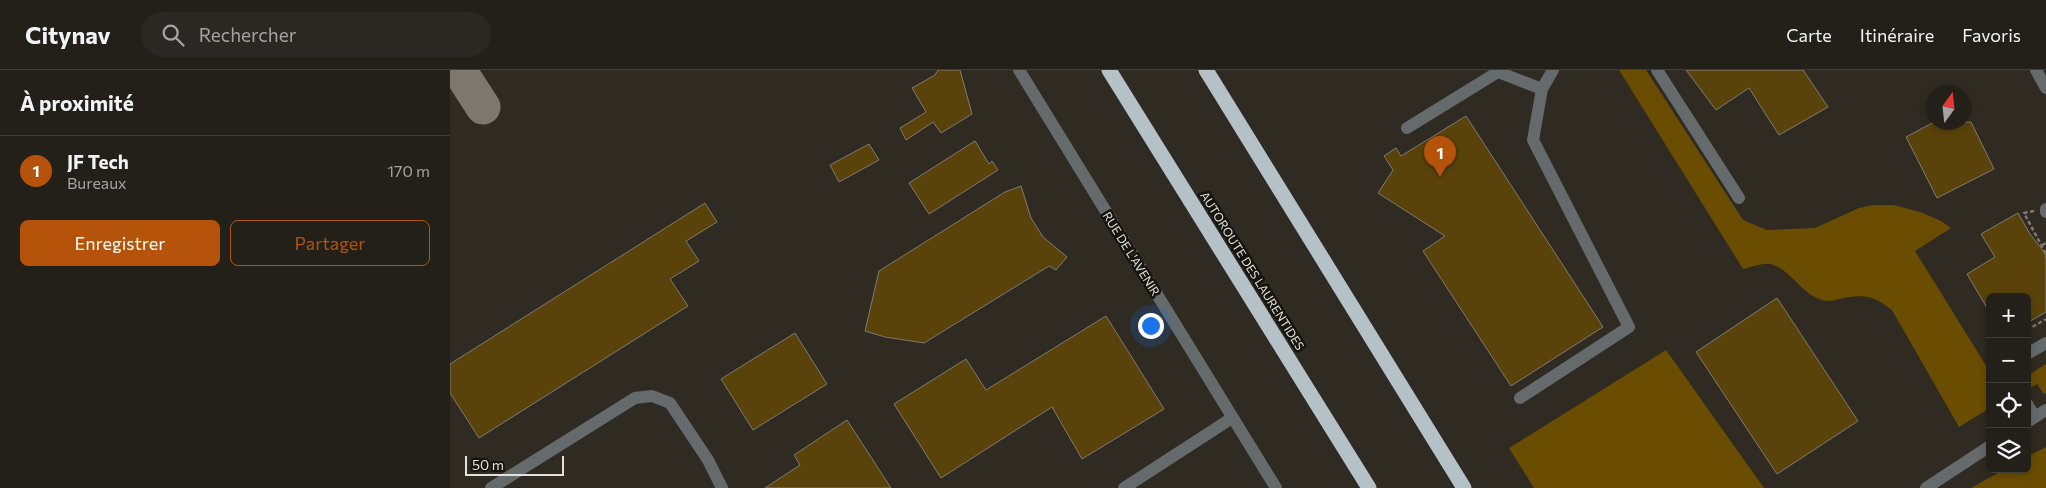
<!DOCTYPE html>
<html lang="fr">
<meta charset="utf-8">
<style>
body{margin:0;font-family:Commissioner,sans-serif;background:#2b2823;color:#f1f3f6}
.controls{position:absolute;right:15px;bottom:15px;display:grid;overflow:hidden;border-radius:8px;box-shadow:0 2px 8px #0003}
.controls button{width:45px;height:45px;display:grid;place-items:center;padding:0;border:0;border-bottom:1px solid #403e39;background:#23201a;color:#f1f3f6;font:25px sans-serif}
.compass{position:absolute;left:1476px;top:15px;width:45px;height:45px;border-radius:50%;background:#23201a;box-shadow:0 2px 8px #0003;rotate:15deg}
.scale{position:absolute;left:15px;bottom:12px;width:99px;box-sizing:border-box;padding-left:5px;border:2px solid #e4e1db;border-top:0;font-size:14px;line-height:18px;white-space:nowrap;color:#e4e1db;-webkit-text-stroke:4px #16140f;paint-order:stroke}
.you{position:absolute;left:700px;top:255px;width:18px;height:18px;margin:-12px;border:4px solid #fff;border-radius:50%;background:#1a73e8;box-shadow:0 0 0 8px #1a73e833}
.badge{display:grid;place-items:center;width:32px;height:32px;border-radius:50%;background:#b45309;color:#fff;font-size:16px;font-weight:700}
.pin{position:absolute;translate:-50% -41px;filter:drop-shadow(0 1px 2px #0008)}
.pin::after{content:'';position:absolute;top:26px;width:18px;height:15px;background:inherit;clip-path:polygon(0 0,100% 0,50% 100%)}
.list{margin:0;padding:0;list-style:none}
h2{display:flex;justify-content:space-between;align-items:center;height:65px;margin:0;padding:0 20px;font-size:21px}
h2 small{font-size:16px;font-weight:400;color:#a3a3a2}
.list li{display:grid;grid-template-columns:32px 1fr auto;gap:15px;align-items:center;box-sizing:border-box;height:70px;padding:0 20px;border-top:1px solid #403e39}
.list b{display:block;font-size:19px;white-space:nowrap}
.list p{margin:0;font-size:16px;white-space:nowrap;color:#a3a3a2}
.list em{font-size:16px;font-style:normal;color:#a3a3a2}
.actions{display:flex;gap:10px;padding:15px 20px}
.actions a{flex:1;padding:11px 0;border:1px solid #b45309;border-radius:8px;text-align:center;font-size:18px;color:#b45309}
.actions .main{background:#b45309;color:#fff}
.icon{flex:none;width:28px;height:28px;fill:none;stroke:currentColor;stroke-width:2;stroke-linecap:round;stroke-linejoin:round}
.map{position:relative;flex:none;width:1596px;height:418px;overflow:hidden}
header{display:flex;align-items:center;gap:30px;box-sizing:border-box;height:70px;padding:0 25px;background:#23201a;border-bottom:1px solid #403e39}
header strong{font-size:24px}
nav{display:flex;gap:28px;margin-inline-start:auto;font-size:18px}
.search{width:350px;height:45px;background:#2b2823;display:flex;align-items:center;gap:12px;box-sizing:border-box;padding:0 18px;border-radius:28px;color:#a3a3a2;font-size:19px}
main{display:flex}
aside{flex:1;background:#23201a}
.map>svg:first-child{display:block}
.green{fill:#6a4d00}
.lines{fill:none;stroke-linecap:round;stroke-linejoin:round}
.taxiway{stroke:#7c7870;stroke-width:35}
.building{fill:#5a430a;stroke:#807b71}
.path{stroke:#7d7972;stroke-width:2.5;stroke-dasharray:4 2.5;stroke-linecap:butt}
.minor{stroke:#656a6c;stroke-width:12}
.highway{stroke:#b4c2c7;stroke-width:15}
.labels{text-anchor:middle;stroke-width:5;stroke-linejoin:round;paint-order:stroke}
.street-label{font-size:12px;fill:#e4e1db;stroke:#16140f}
</style>
<header>
<strong>Citynav</strong>
<div class="search"><svg class="icon" aria-label="search" viewBox="0 0 24 24"><circle cx="10" cy="10" r="6"/><path d="M15 15l6 6"/></svg>Rechercher</div>
<nav><a>Carte</a><a>Itinéraire</a><a>Favoris</a></nav>
</header>
<main>
<aside>
<h2>À proximité<small></small></h2>
<ul class="list">
<li><span class="badge">1</span><div><b>JF Tech</b><p>Bureaux</p></div><em>170 m</em></li>
</ul>
<div class="actions"><a class="main">Enregistrer</a><a>Partager</a></div>
</aside>
<div class="map">
<svg width="1596" height="418" viewBox="0 0 1596 418">
<rect width="100%" height="100%" fill="#2f2b22"/>
<path class="green" d="M1169,0h27l97,150 24,10 48,-2 44,-20 14,-3h21l29,8 18,8 10,7 -36,23 75,121v36l-31,19 -67,-117c-18,-14 -26,-16 -49,-12 -5,1 -11,3 -15,3 -24,-1 -36,-32 -58,-37 -7,-1 -19,3 -27,5z
M1216,280l98,138h-230l-25,-40z
M1596,294v29l-2,1 -7,-10 -7,4 -3,-12z
M1596,377v41h-75l34,-19h22v-12z"/>
<g class="lines">
<path class="taxiway" d="M9,0l24,37"/>
</g>
<path class="building" d="M488,0h22l12,44 -31,19 -8,-11 -27,18 -6,-12 26,-16 -14,-24 23,-13z
M1236,0h117l25,37 -49,28 -30,-47 -33,22z
M1016,46l137,211 -92,59 -88,-135 22,-15 -67,-43 15,-23 -9,-14 12,-8 5,8z
M1484,52h37l23,47 -57,29 -31,-61z
M525,71l14,23 3,-3 6,9 -69,44 -20,-31z
M419,74l10,16 -40,22 -9,-17z
M571,116l10,32 12,19 24,20 -11,13 -7,-4 -125,77 -39,-6 -20,-6 14,-60 126,-79z
M255,133l12,19 -31,19 13,20 -29,18 18,27 -209,132 -29,-45v-29z
M1568,143l12,21 15,19 1,7v52l-19,11v-26h-37v16l-23,-39 28,-17 -14,-23z
M1327,228l81,123 -81,53 -81,-122z
M656,246l58,93 -82,50 -30,-52 -111,71 -47,-74 72,-45 20,31z
M345,263l32,51 -74,46 -32,-51z
M397,350l44,68h-126l35,-23 -6,-10z"/>
<g class="lines">
<path class="path" d="M1584,141l-10,2 22,41
M1592,175l4,-2
M1577,260l19,-11"/>
<path class="minor" d="M569,0l257,418
M1207,0l82,128
M1586,0l10,18
M957,58l91,-56 44,17
M1596,139v3
M1577,284l19,-11
M1070,328l109,-71 -96,-187 9,-51 11,-19
M1577,334l8,13
M1577,352l19,-12
M41,418l144,-90 17,-2 18,7 38,57 14,28
M674,418l108,-70
M1476,418l64,-42"/>
<path class="highway" d="M659,0l260,418
M756,0l258,418"/>
</g>
<g class="labels">
<g class="street-label">
<text transform="translate(681 184) rotate(58)" y="4">RUE DE L'AVENIR</text>
<text transform="translate(802 201) rotate(58)" y="4">AUTOROUTE DES LAURENTIDES</text>
</g>
</g>
</svg>
<div class="controls">
<button>+</button>
<button>−</button>
<button><svg class="icon" aria-label="locate" viewBox="0 0 24 24"><circle cx="12" cy="12" r="6"/><path d="M12 2v4M12 18v4M2 12h4M18 12h4"/></svg></button>
<button><svg class="icon" aria-label="layers" viewBox="0 0 24 24"><path d="M12 4l9 5-9 5-9-5zM3 14l9 5 9-5"/></svg></button>
</div>
<svg class="compass" viewBox="-18 -18 36 36"><path d="M0-13l5 13h-10z" fill="#e53935"/><path d="M0 13l5-13h-10z" fill="#a3a3a2"/></svg>
<div class="scale">50 m</div>
<div class="you"></div>
<div class="pin badge" style="left:990px;top:107px">1</div>
</div>
</main>
